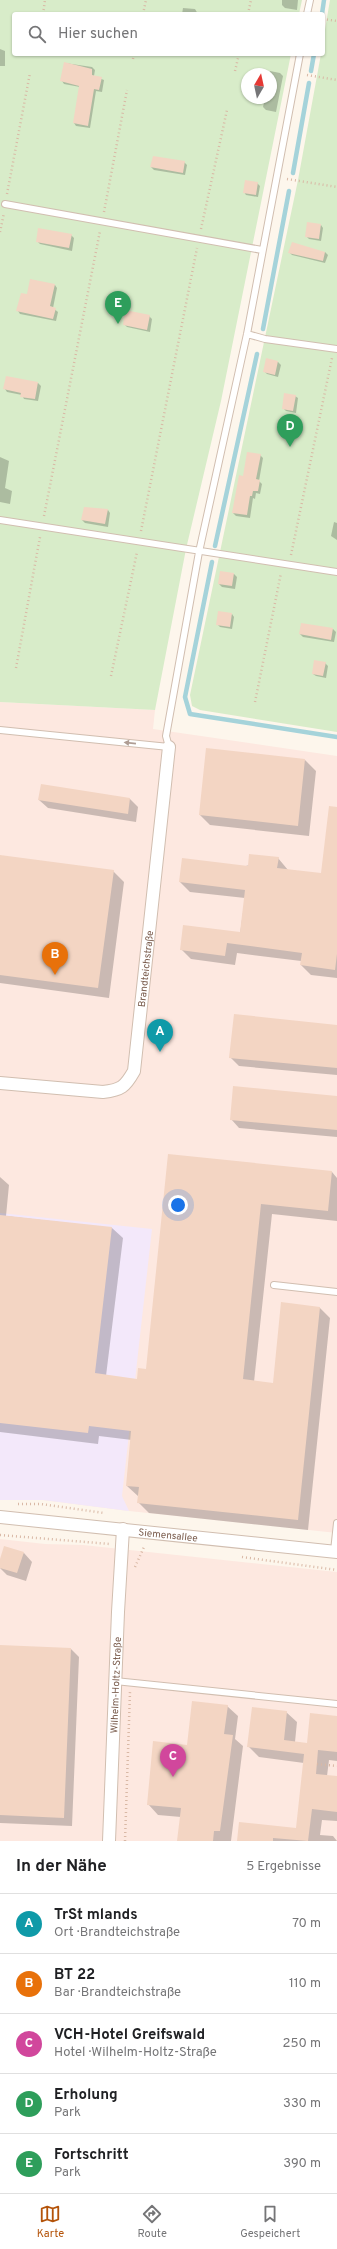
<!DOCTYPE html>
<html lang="de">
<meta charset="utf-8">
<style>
body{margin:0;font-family:Overpass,sans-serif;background:#f2f2f2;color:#202124}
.compass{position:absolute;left:241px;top:68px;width:36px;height:36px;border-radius:50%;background:#fff;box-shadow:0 1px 3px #0004;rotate:9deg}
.you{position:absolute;left:178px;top:1205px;width:14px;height:14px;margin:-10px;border:3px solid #fff;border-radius:50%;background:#1a73e8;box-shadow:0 0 0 6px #1a73e833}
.badge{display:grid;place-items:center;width:26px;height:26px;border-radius:50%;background:#b45309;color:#fff;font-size:13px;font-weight:700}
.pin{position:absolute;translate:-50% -33px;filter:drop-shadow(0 1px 2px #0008)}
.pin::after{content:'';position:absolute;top:21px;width:14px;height:12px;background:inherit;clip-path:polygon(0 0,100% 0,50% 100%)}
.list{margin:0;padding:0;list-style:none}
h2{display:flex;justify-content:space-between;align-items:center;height:52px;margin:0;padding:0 16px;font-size:17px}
h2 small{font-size:13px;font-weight:400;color:#757577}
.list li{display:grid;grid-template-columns:26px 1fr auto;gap:12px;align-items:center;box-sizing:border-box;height:60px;padding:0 16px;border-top:1px solid #e0e0e0}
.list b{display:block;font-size:15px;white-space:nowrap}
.list p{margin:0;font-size:13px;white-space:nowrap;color:#757577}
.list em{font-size:13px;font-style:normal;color:#757577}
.icon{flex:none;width:22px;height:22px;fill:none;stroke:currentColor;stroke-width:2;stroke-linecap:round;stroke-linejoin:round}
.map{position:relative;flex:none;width:337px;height:1841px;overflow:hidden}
.search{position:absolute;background:#fff;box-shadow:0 1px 3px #0004;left:12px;right:12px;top:12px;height:44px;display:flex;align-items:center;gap:10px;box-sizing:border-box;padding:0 14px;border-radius:4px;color:#757577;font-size:15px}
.sheet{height:352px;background:#fff}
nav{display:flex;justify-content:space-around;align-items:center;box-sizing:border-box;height:56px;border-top:1px solid #e0e0e0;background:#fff;font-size:11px;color:#757577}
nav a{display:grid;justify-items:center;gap:2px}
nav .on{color:#b45309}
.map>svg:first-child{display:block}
.commercial{fill:#fde8e0}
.education{fill:#f3e8fa}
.green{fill:#d8ecc9;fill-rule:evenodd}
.shadow{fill:#0003}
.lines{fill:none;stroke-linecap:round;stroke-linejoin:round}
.stream{stroke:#a5d3da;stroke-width:4.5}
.building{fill:#f3d5c3}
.lane-casing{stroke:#d1beb0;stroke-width:8}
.street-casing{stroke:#d1beb0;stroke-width:14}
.path{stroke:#d9b8a5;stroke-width:2.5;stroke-dasharray:1 3;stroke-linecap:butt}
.lane{stroke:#fff;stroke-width:6}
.street{stroke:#fff;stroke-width:12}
.oneway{fill:#af9d94}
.labels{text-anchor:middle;stroke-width:4;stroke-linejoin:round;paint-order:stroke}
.street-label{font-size:10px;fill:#7a5c4d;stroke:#fffaf3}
</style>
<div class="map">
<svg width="337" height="1841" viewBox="0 0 337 1841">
<rect width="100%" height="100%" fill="#fdf6ec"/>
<path class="commercial" d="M0,702l155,8 -2,19 184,27v777l-208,-22 -86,-11h-43z
M0,1539l45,5 38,1 254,27v269h-337z"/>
<path class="education" d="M0,1213l152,16 -30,267 7,15 -86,-11h-43z"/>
<path class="green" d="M0,0h302l-3,14h-285v40h277l-70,347 -35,148 -31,161 -155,-8zM247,74h24v24h-24z
M330,0h7v732l-137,-22 -8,-4 -2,-11 108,-515 23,-126h2v-13z"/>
<path class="shadow" d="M282,0h16l-1,10 -12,-2 -3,-3z
M183,8l12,1 3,5h-16z
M0,49l5,2v15h-5z
M65,63l27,4 3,3 -1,6 10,4 -2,12 -6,-1 -6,37 -14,-2 -2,-3 6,-36 -16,-3 -2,-3z
M270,71l10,2 3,3 -7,36 -10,-2 -3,-3 2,-9h6z
M184,162l3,3 -2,10 -31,-5 -3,-3z
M257,183l3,3 -2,11 -12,-2 -2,-3z
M321,225l2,3 -2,13 -12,-2 -3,-3z
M71,235l3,3 -2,13 -32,-7 -3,-3z
M325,252l3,3 -3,8 -33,-8 -2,-2z
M55,285l2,3 -4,20 5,4 -2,9 -36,-7 -2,-3 10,-15z
M149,316l3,3 -2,13 -23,-5 -3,-3z
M267,359l11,3 3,3 -3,12 -11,-3 -3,-3z
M38,383l3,3 -3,15 -14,-2 -2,-4 -15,-3 -2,-3z
M295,396l3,2 -2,15 -10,-2 -3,-3z
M260,455l3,3 -4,23 3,3 -2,10 -4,-1 -1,6 -2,-1 -3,20 -14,-2 -3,-3 10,-36z
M0,457l9,4 -4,27 7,3 -2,13 -10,-2z
M108,510l2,3 -2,14 -23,-4 -3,-3z
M334,522l3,1v17l-6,-4z
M221,572l13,2 3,3 -2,12 -13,-2 -3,-3z
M232,614l2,3 -2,12 -12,-2 -3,-3z
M333,629l3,3 -2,10 -31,-5 -3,-3z
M325,663l3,3 -2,12 -10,-2 -3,-2z
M305,760l11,11 -7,65 -99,-11 -10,-10z
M130,799l8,8 -2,15 -88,-14 -9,-8z
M337,823v155l-26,-3 -10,-10v-4l-64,-8 -2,12 -44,-6 -10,-10 59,-15 5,-36 -55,-6 -10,-10 98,-24 10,12 34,4z
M0,856l113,15 11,11 -15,116 -109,-15z
M337,1026v49l-98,-9 -9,-9z
M337,1097v40l-98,-9 -8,-9z
M169,1155l163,17 5,6v43l-65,-7 -18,168 20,2 45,-77 11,11 -22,212 -159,-17 -11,-11 1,-5 -12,-11 5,-46 -33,-4 -1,8 -98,-12v-255l9,8 -3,31 106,12 11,10 -17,138 32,4 9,-9z
M24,1553l8,9 -6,19 -19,-6 -7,-7v-6z
M0,1646l71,3 8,8 -7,169 -72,-3z
M227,1706l11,10 -3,23 8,7 -12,95h-53l3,-24 -23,-2 -10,-11 40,-58z
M286,1712l11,10 -2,20 13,2 29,-27v44l-8,-1 -2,16 10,1v44l-15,-1 -2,15 13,1 4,5h-99l59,-12 7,-66 -45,-6 -11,-11z"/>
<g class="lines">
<path class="stream" d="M322,14l2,-14
M311,71l3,-17
M293,173l16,-90
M263,329l26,-138
M215,546l42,-192
M212,562l-27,135 5,17 147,23"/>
</g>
<path class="building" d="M64,62l28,7v6l10,2 -3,13 -5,-1 -6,37 -15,-3 6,-37 -19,-5z
M153,156l32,5 -2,12 -33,-6z
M245,180l13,2 -2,13 -13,-2z
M307,222l14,2 -2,15 -14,-2z
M38,228l34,6 -3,14 -33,-6z
M292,242l33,10 -2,9 -35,-8z
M30,279l25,5 -5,22 6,2 -3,11 -37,-8 5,-18 6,1z
M125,310l25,5 -3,15 -24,-5z
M266,358l12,3 -3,14 -12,-3z
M6,376l32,6 -3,17 -15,-2 1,-4 -18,-4z
M284,393l12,2 -3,16 -11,-2z
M247,452l14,2 -5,25 4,1 -2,11h-5l-1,5h-2l-3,19 -15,-2 7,-38 4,1z
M84,507l24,2 -3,15 -24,-4z
M220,571l14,2 -2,13 -14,-2z
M218,611l14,2 -2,14 -14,-2z
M301,623l32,5 -2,12 -32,-6z
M314,660l12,2 -3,14 -11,-2z
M206,748l99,11 -7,67 -99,-11z
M41,784l89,14 -2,16 -90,-14z
M329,806l8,1v147l-2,16 -35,-5 2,-12 -75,-10 -2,13 -45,-6 3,-25 57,7 5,-42 -66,-8 3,-24 66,8 1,-12 30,3 -2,11 44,5z
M0,855l114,15 -16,118 -98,-13z
M234,1014l103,11v43l-108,-10z
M233,1086l104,10v34l-107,-10z
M168,1154l164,17 -4,40 -67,-7 -18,175 30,4 8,-81 39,5 -22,213 -161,-17 2,-16 -13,-1 5,-55 -42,-5 -1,7 -88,-10v-208l112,12 -17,146 42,6 1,-11 8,1z
M4,1546l20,6 -7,21 -17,-5v-9z
M0,1645l71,3 -7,170 -64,-3z
M192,1701l36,4 -4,29 9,1 -13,96h-6l-1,10h-36l4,-33 -34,-3 6,-64 34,4z
M252,1707l35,4 -3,29 23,3 3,-30 27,3v36l-19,-2 -2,24 21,2v36l-25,-3 -4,32 -35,-3v3h-36l2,-19 57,6 8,-74 -57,-7z"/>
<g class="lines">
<g class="lane-casing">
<path id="lane" d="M307,14l3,-14
M5,204l257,46
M247,334l18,5 72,10
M0,520l337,52
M0,730l169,17 -3,-11 33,-184 48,-218 53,-280
M274,1285l63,7
M334,1551l3,-28
M115,1681l222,23"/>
</g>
<g class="street-casing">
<g id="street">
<path id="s1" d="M0,1083l103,9c18,-2 22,-5 31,-21l35,-324"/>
<path id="s2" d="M0,1517l337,35"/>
<path id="s3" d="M109,1841l9,-229 5,-83"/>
</g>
</g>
<path class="path" d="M43,14l2,-14
M143,14l3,-14
M248,14l3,-14
M323,19l14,2
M133,59l1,-5
M235,71l4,-17
M307,75l30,5
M287,179l50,8
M7,194l23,-121
M104,212l23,-122
M201,229l26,-119
M0,232l4,-19
M44,516l56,-285
M141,531l56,-283
M291,555l41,-197
M16,668l24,-131
M111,676l26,-124
M255,702l26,-129
M18,1504h23l63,9
M0,1535l110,9
M242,1557l95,13
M135,1567l9,-20
M317,1764l20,2
M125,1841l5,-149"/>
<use href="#lane" class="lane"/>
<use href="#street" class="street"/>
</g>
<defs><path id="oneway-solid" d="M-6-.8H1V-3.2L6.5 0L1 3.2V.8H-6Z"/></defs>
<use class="oneway" href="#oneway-solid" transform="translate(130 743) rotate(-174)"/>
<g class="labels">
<g class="street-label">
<text dy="4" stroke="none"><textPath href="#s1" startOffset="246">Brandteichstraße</textPath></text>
<text dy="4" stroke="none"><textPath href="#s2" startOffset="169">Siemensallee</textPath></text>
<text dy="4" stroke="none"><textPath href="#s3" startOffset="156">Wilhelm-Holtz-Straße</textPath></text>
</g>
</g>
</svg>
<svg class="compass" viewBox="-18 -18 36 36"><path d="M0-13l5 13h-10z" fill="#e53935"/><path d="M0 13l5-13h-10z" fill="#757577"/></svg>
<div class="you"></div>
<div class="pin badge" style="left:160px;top:1052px;background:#0f9aa8">A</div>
<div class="pin badge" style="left:55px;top:975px;background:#e8710a">B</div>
<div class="pin badge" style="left:173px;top:1777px;background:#d1479c">C</div>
<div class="pin badge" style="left:290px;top:447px;background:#2e9e5b">D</div>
<div class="pin badge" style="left:118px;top:324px;background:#2e9e5b">E</div>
<div class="search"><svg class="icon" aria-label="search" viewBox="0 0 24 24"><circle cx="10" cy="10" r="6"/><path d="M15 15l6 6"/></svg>Hier suchen</div>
</div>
<section class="sheet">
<h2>In der Nähe<small>5 Ergebnisse</small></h2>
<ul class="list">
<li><span class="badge" style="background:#0f9aa8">A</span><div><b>TrSt mlands</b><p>Ort · Brandteichstraße</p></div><em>70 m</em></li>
<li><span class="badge" style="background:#e8710a">B</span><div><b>BT 22</b><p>Bar · Brandteichstraße</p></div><em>110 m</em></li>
<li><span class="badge" style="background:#d1479c">C</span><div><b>VCH-Hotel Greifswald</b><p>Hotel · Wilhelm-Holtz-Straße</p></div><em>250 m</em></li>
<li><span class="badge" style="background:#2e9e5b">D</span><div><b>Erholung</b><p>Park</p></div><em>330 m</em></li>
<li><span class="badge" style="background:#2e9e5b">E</span><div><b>Fortschritt</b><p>Park</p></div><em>390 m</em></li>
</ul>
</section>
<nav>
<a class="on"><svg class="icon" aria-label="map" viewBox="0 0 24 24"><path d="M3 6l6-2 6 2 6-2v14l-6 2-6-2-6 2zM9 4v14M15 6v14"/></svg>Karte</a>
<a><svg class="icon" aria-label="directions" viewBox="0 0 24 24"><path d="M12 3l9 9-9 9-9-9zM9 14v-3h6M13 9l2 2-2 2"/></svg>Route</a>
<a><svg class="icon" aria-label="saved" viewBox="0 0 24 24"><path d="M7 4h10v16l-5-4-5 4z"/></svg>Gespeichert</a>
</nav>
